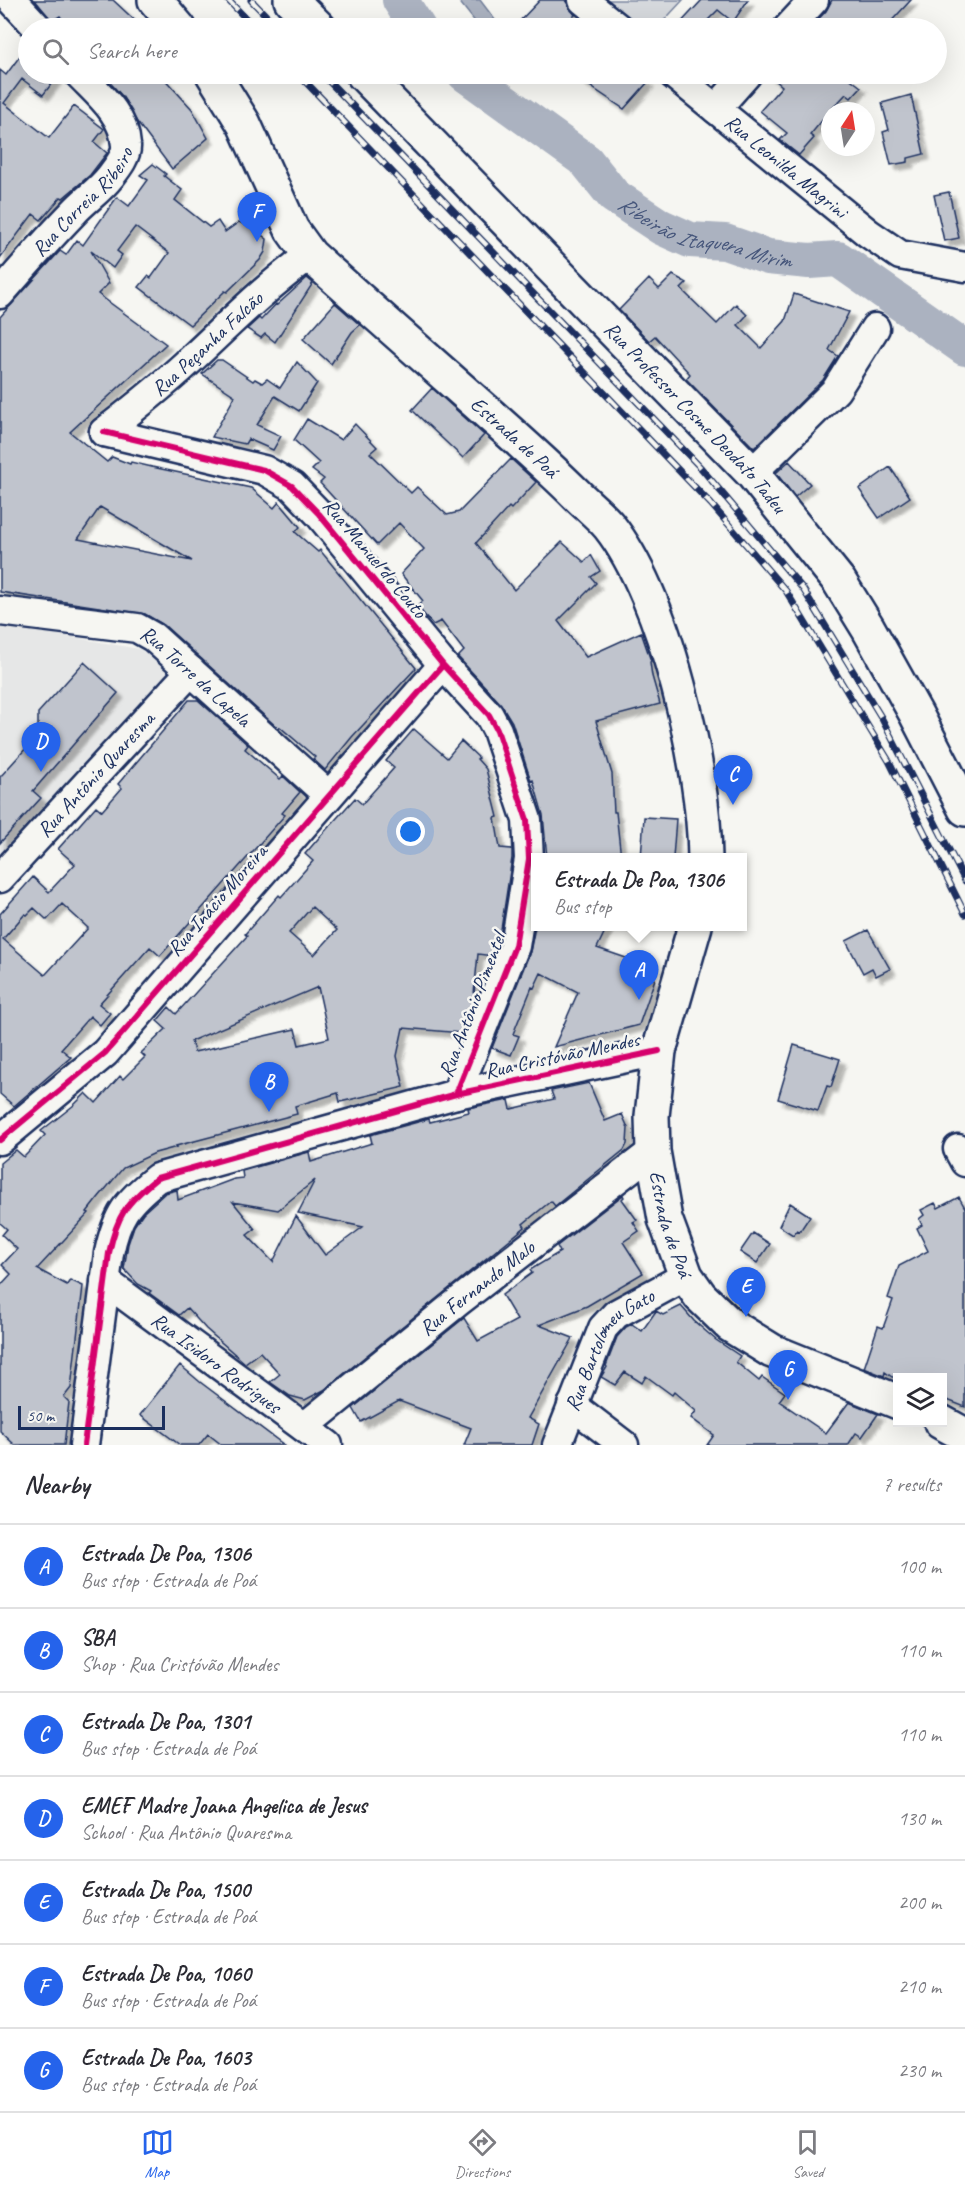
<!DOCTYPE html>
<meta charset="utf-8">
<style>
body{margin:0;font-family:Caveat,sans-serif;background:#f7f7f7;color:#2b2b33}
.controls{position:absolute;right:18px;bottom:18px;display:grid;overflow:hidden;border-radius:0px;box-shadow:0 6px 24px #0002}
.controls button{width:54px;height:54px;display:grid;place-items:center;padding:0;border:0;border-bottom:2px solid #e1e1e2;background:#fff;color:#2b2b33;font:30px sans-serif}
.compass{position:absolute;left:821px;top:102px;width:54px;height:54px;border-radius:50%;background:#fff;box-shadow:0 6px 24px #0002;rotate:12deg}
.scale{position:absolute;left:18px;bottom:15px;width:147px;box-sizing:border-box;padding-left:6px;border:3px solid #1b2f5e;border-top:0;font-size:16px;line-height:21px;white-space:nowrap;color:#1b2f5e;-webkit-text-stroke:4px #f6f6f2;paint-order:stroke}
.you{position:absolute;left:411px;top:832px;width:21px;height:21px;margin:-15px;border:4px solid #fff;border-radius:50%;background:#1a73e8;box-shadow:0 0 0 9px #1a73e833}
.badge{display:grid;place-items:center;width:39px;height:39px;border-radius:50%;background:#2563eb;color:#fff;font-size:20px;font-weight:700}
.pin{position:absolute;translate:-50% -50px;filter:drop-shadow(0 2px 3px #0008)}
.pin::after{content:'';position:absolute;top:32px;width:21px;height:18px;background:inherit;clip-path:polygon(0 0,100% 0,50% 100%)}
.popup{position:absolute;left:531px;top:853px;width:216px;height:78px;box-sizing:border-box;display:grid;place-content:center;border-radius:0px;background:#fff;filter:drop-shadow(0 2px 4px #0005);font-size:20px;white-space:nowrap;color:#7c7c81}
.popup b{font-size:22px;color:#2b2b33}
.popup::after{content:'';position:absolute;left:50%;top:100%;margin-left:-12px;border:12px solid transparent;border-top-color:#fff}
.list{margin:0;padding:0;list-style:none}
h2{display:flex;justify-content:space-between;align-items:center;height:78px;margin:0;padding:0 24px;font-size:26px}
h2 small{font-size:20px;font-weight:400;color:#7c7c81}
.list li{display:grid;grid-template-columns:39px 1fr auto;gap:18px;align-items:center;box-sizing:border-box;height:84px;padding:0 24px;border-top:2px solid #e1e1e2}
.list b{display:block;font-size:22px;white-space:nowrap}
.list p{margin:0;font-size:20px;white-space:nowrap;color:#7c7c81}
.list em{font-size:20px;font-style:normal;color:#7c7c81}
.icon{flex:none;width:33px;height:33px;fill:none;stroke:currentColor;stroke-width:2;stroke-linecap:round;stroke-linejoin:round}
.map{position:relative;flex:none;width:965px;height:1445px;overflow:hidden}
.search{position:absolute;background:#fff;box-shadow:0 6px 24px #0002;left:18px;right:18px;top:18px;height:66px;display:flex;align-items:center;gap:15px;box-sizing:border-box;padding:0 21px;border-radius:33px;color:#7c7c81;font-size:22px}
.sheet{height:666px;background:#fff}
nav{display:flex;justify-content:space-around;align-items:center;box-sizing:border-box;height:84px;border-top:2px solid #e1e1e2;background:#fff;font-size:16px;color:#7c7c81}
nav a{display:grid;justify-items:center;gap:3px}
nav .on{color:#2563eb}
.map>svg:first-child{display:block}
.built{fill:#e6e7e7}
.green{fill:#d6d9dd;stroke:#78849e;stroke-width:1.5}
.water{fill:#abb2c0;stroke:#717e99;stroke-width:1.5}
.lines{fill:none;stroke-linecap:round;stroke-linejoin:round}
.river{stroke:#abb2c0;stroke-width:36}
.building{fill:#c0c4cd;stroke:#1b2f5e;stroke-width:1.5;fill-rule:evenodd;filter:url(#shadow)}
.minor-casing{stroke:#1b2f5e;stroke-width:33}
.major-casing{stroke:#1b2f5e;stroke-width:38}
.minor{stroke:#f6f6f2;stroke-width:28}
.major{stroke:#f6f6f2;stroke-width:33}
.rail-casing{stroke:#1b2f5e;stroke-width:7}
.rail{stroke:#f6f6f2;stroke-width:4.5;stroke-dasharray:14;stroke-linecap:butt}
.cycleway-casing{stroke:#f6f6f2;stroke-width:10}
.cycleway{stroke:#d6006c;stroke-width:6}
.labels{text-anchor:middle;stroke-width:5;stroke-linejoin:round;paint-order:stroke}
.street-label{font-size:21px;fill:#1b2f5e;stroke:#f6f6f2}
.water-label{font-size:22px;font-style:italic;fill:#46567b;stroke:#f6f6f2}
</style>
<div class="map">
<svg width="965" height="1445" viewBox="0 0 965 1445">
<defs>
<filter id="shadow"><feDropShadow dx="5.5" dy="5.5" stdDeviation="1.5" flood-color="#0004"/></filter>
</defs>
<rect width="100%" height="100%" fill="#f6f6f2"/>
<filter id="ink" filterUnits="userSpaceOnUse"><feTurbulence type="fractalNoise" baseFrequency=".0167" numOctaves="2"/><feDisplacementMap in="SourceGraphic" scale="12" xChannelSelector="R" yChannelSelector="G"/><feConvolveMatrix kernelMatrix="1 2 1 2 8 2 1 2 1" color-interpolation-filters="sRGB"/></filter>
<g filter="url(#ink)">
<path class="built" d="M0,624l139,25 24,16 3,8 -3,8 -163,183z"/>
<path class="green" d="M606,0h77l-26,28h-16z"/>
<path class="water" d="M458,0h22l19,25 -4,3h-15z"/>
<g class="lines">
<g class="river">
<path d="M400,0l18,28"/>
<path id="s1" d="M465,74l121,87 28,35 47,31 29,13 35,2 43,15 41,4 29,-2 127,89"/>
</g>
</g>
<path class="building" d="M35,0h78l30,28h-74l-9,-12 -8,5z
M540,0h25l10,15 -5,4 11,9h-68z
M702,0h46l-15,22 -15,-12 -18,18h-24z
M832,0h79l-26,28h-75l16,-17z
M28,45v29h31l-16,21 -21,-16 -18,24 45,35 25,-32 30,23 -10,13 13,11 -17,22 -27,23 -2,-1 -20,23 -8,-6 -33,44v-188l6,5z
M102,74h58l32,35 16,29 -36,31 -35,-47 -15,-26z
M572,74h66l10,8 -24,27z
M768,74h76l17,13 -10,11 -5,-4 -16,17 -20,24 4,3 -15,17 -19,-15 7,-7 -27,-22 22,-25z
M911,95l13,59 -16,4v4l-17,3 -8,-33 6,-2 -7,-27z
M153,164l13,10 -2,2 18,14 -7,10 34,27 9,-6 7,11 14,-10 13,6 15,11 -2,13 -5,8 -33,32 -2,-1 -35,34 -51,-38 9,-11 3,2 18,-25 -34,-26 -18,24 5,4 -9,13 -22,-17 18,32 -11,11 68,50 -96,88 37,30 5,-5 18,7 1,-2 21,5 99,21 23,20 5,-6 21,25 -5,5 23,20 2,-2 96,118 -64,69 -27,33 -12,-11 2,-2 -35,-30 -1,2 -115,-104 -19,-11 -145,-22v-275l60,-66 6,4 11,-15 6,5 34,-48 12,9 19,-26 -8,-5zM100,507l92,54 -114,-22z
M949,192l10,46 -15,3 -10,-46z
M673,275l14,8 -6,6 36,35 19,-20 11,11 -9,10 23,23 24,-27 9,-27 55,18 -20,38 9,6 -15,24 -69,68 -68,-69 4,-5 -35,-38 -6,5 -30,-31 30,-31 10,10z
M307,278l6,5 -38,59 -10,-8 -4,4 -14,-9 12,-11 2,2 15,-16 1,1z
M335,303l25,22 -8,7 -21,32 -28,-25z
M217,360h5l31,21 2,-2 7,4 5,-4 13,9 17,-26 20,21 -18,28 -24,-15 -18,29 24,11 -8,14 -25,-11 -3,5 -33,-7 23,-41 -33,-22z
M432,388l52,47 -21,23 -51,-48z
M307,419l34,21 14,-16 22,23 -7,6 41,40 6,-6 30,28 12,-3 52,-53 25,23 -25,27 -2,-2 -33,36 38,47 48,-48 22,20 7,-7 9,16 -9,6 5,6 -38,38 28,36 55,-25 10,29 -1,1 2,14 8,28 -64,17 16,53 2,38h2l5,46h-74l-4,-43 -10,-35 -2,1 -19,-59 -11,-18 -43,-47 6,-6 -23,-30 -8,4 -16,-19 6,-5 -22,-27 23,-25 -25,-26 -22,22 -57,-62 4,-4 -12,-9 7,-7 -25,-23z
M789,461l21,23 -15,13 -19,-24z
M890,467l20,30 -31,21 -20,-29z
M84,662l34,31 -85,98 8,7 -41,45v-66l38,-42v-22z
M189,700h9l50,45 -3,4 35,30 3,-3 17,16 -18,21 3,2 -125,141 -10,-9 -51,57 11,9 -10,12 -10,-9 -29,33 10,8 -57,49 -14,-12v-180l33,-37 16,15 26,-28 -17,-15 38,-43 6,5 20,-23 -4,-4zM62,904l26,24 -43,47 -42,-36 22,-25 2,1 7,-7 13,12z
M414,729l33,29 14,-17 18,17 -2,1 9,10 12,48 -3,1 5,30 12,1v9l-13,84 -6,14 -15,-2 -4,40h3l-15,39 -59,-5 -6,28 7,31 -64,15 -2,-9 -43,13 2,8 -121,32 1,1 -22,6 -32,15 -25,30 -11,14 2,1 -52,56 30,16 3,-5 13,6 -12,102 -7,9 5,5 -5,43h-49l-15,-14v-145l11,-12 -9,-9 15,-16 -15,-14 5,-6 -7,-6v-60l16,-13 8,7 21,-22 -4,-4 33,-26 12,-12 10,10 24,-27 3,3 22,-22 -4,-4 25,-24 -9,-8 12,-14 7,7 71,-78 -2,-2 34,-39 2,2 32,-36 -8,-7 12,-14 38,-42 7,6 32,-36 -8,-7zM312,907l25,23 -23,25 -25,-22zM318,987l11,51 -30,7 -4,-16 -101,23 -3,-11z
M644,817l32,2 -3,39h-32z
M536,922v5h71l-10,21 35,12 -4,11 27,8 -16,46 -85,22 24,-55 -37,-19 -7,15 -2,-1 -19,47 6,2 -8,19 -19,-7 38,-96z
M868,930l22,39 -14,7 -4,-8 -9,5 -17,-32z
M794,1045l46,14 -9,28 -4,-1 -9,25 -40,-12z
M589,1083l16,38 17,-7 6,14 -1,16 -3,6 -69,56 -4,-5 -28,23 2,3 -201,163 -19,10 -15,-4 -20,-14 10,-8 -20,-22 -15,11 -39,-34 -19,-21 -8,7 -30,-22 2,-2 -13,-7 -14,-15 4,-25 6,-18 9,-13 22,-20 12,-3 1,10 56,-21 9,-1 -1,-7 67,-19 2,10 61,-19 -2,-8 59,-16 1,3 39,-10 -1,-4 41,-8 2,9 43,-10 -3,-8zM315,1180l-17,33 65,14 -38,28 -29,-39 -23,46 -26,-27 8,-6 -22,-27 45,8z
M623,1195l1,2 -2,2 15,21 -4,2 6,9 -16,11 20,31 -56,33 -48,19 34,13 -45,80 11,6 -7,21h-68l7,-17 -72,-27 -38,21 -8,-14 111,-90 14,23 39,-21 -15,-25 30,-22 -2,-3 30,-18 -3,-6z
M959,1197l6,11v199l-23,-9v-21h-50l-7,-5 -1,4 -20,-8 14,-42 5,2 10,-28 -5,-2 11,-32 29,-15 -11,-23 5,-3 -3,-6 5,-4 -3,-5 14,-7 3,5z
M790,1203l20,13 -8,12 -3,3 -2,-1 -4,5 -14,-9z
M753,1233l17,11 -13,19 -17,-11z
M681,1306l13,15 22,19 24,16 -4,6 23,19 3,-4 23,16 -6,8 47,32 23,-31 29,12 -16,23 -6,-4 -8,12h-141l7,-10 -23,-17 5,-7 -22,-19 -2,3 -26,-19 -4,7 -17,-11 -10,13 -14,-8 6,-10 -1,-1 11,-29 9,-10 6,-3 10,7 14,-20 7,4z
M180,1365l20,17 84,63h-62l-14,-11 -9,11h-19l-40,-30z"/>
<g class="lines">
<g class="minor-casing">
<g id="minor">
<path d="M12,0l26,28"/>
<path d="M583,0l35,28"/>
<path d="M788,28l26,-28"/>
<path id="s2" d="M673,74l195,159 32,22 65,12"/>
<path d="M716,109l31,-35"/>
<path id="s3" d="M0,294c24,-28 48,-55 74,-82 11,-12 26,-22 36,-35 7,-9 17,-21 16,-32 -2,-31 -28,-51 -47,-71"/>
<path d="M104,432l160,38 28,16 27,28 124,151 46,50 8,15 30,90 2,39 -14,87 -59,148"/>
<path id="s4" d="M104,432c28,-22 56,-44 82,-68 40,-37 79,-77 124,-109"/>
<path d="M752,473l84,-83 39,-62"/>
<path id="s5" d="M0,611l137,17 16,9 175,158"/>
<path id="s6" d="M0,878l191,-207"/>
<path d="M0,1140l105,-87 338,-388"/>
<path d="M958,1149l7,13"/>
<path id="s7" d="M105,1281l223,164"/>
<path d="M572,1405l52,40"/>
<path id="s8" d="M304,1427l155,-126 194,-150"/>
<path d="M84,1445l25,-192c8,-38 17,-50 48,-75l299,-84 203,-43"/>
<path id="s9" d="M557,1445l46,-117 13,-14 70,-38"/>
</g>
</g>
<g class="major-casing">
<g id="major">
<path d="M155,0l24,28"/>
<path d="M291,0l28,28"/>
<path id="s10" d="M213,74l31,50 48,106 18,25c62,56 125,111 187,166 27,24 54,48 80,74 10,10 23,20 32,31 57,72 95,241 96,332"/>
<path id="s11" d="M363,74l389,399 87,108 29,47 48,86 49,95"/>
<path id="s12" d="M695,926l-36,125 -7,65 1,35 12,68 21,57 14,20 30,29 42,26 126,51"/>
<path d="M941,1422l24,13"/>
</g>
</g>
<use href="#minor" class="minor"/>
<use href="#major" class="major"/>
<g class="rail-casing">
<path id="rail" d="M228,0l27,28
M251,0l27,28
M298,74l413,430 75,87 103,170 76,153
M322,74l379,394 102,121 78,128 84,164"/>
</g>
<use href="#rail" class="rail"/>
<g class="cycleway-casing">
<path id="cycleway" d="M104,432l160,38 28,16 27,28 124,151 46,50 8,15 30,90 2,39 -14,87 -59,148
M0,1140l105,-87 338,-388
M84,1445l25,-192c8,-38 17,-50 48,-75l299,-84 203,-43"/>
</g>
<use href="#cycleway" class="cycleway"/>
</g>
</g>
<g class="labels">
<g class="street-label">
<text dy="7" stroke="none"><textPath href="#s2" startOffset="146">Rua Leonilda Magrini</textPath></text>
<text dy="7" stroke="none"><textPath href="#s3" startOffset="124">Rua Correia Ribeiro</textPath></text>
<text dy="7" stroke="none"><textPath href="#s4" startOffset="136">Rua Peçanha Falcão</textPath></text>
<text dy="7" stroke="none"><textPath href="#s11" startOffset="478">Rua Professor Cosme Deodato Tadeu</textPath></text>
<text dy="7" stroke="none"><textPath href="#s10" startOffset="480">Estrada de Poá</textPath></text>
<text transform="translate(375 558) rotate(50)" y="7">Rua Manuel do Couto</text>
<text dy="7" stroke="none"><textPath href="#s5" startOffset="214">Rua Torre da Lapela</textPath></text>
<text dy="7" stroke="none"><textPath href="#s6" startOffset="141">Rua Antônio Quaresma</textPath></text>
<text transform="translate(217 900) rotate(-49)" y="7">Rua Inácio Moreira</text>
<text transform="translate(472 1005) rotate(-69)" y="7">Rua Antônio Pimentel</text>
<text transform="translate(562 1055) rotate(-12)" y="7">Rua Cristóvão Mendes</text>
<text dy="7" stroke="none"><textPath href="#s12" startOffset="306">Estrada de Poá</textPath></text>
<text dy="7" stroke="none"><textPath href="#s8" startOffset="222">Rua Fernando Malo</textPath></text>
<text dy="7" stroke="none"><textPath href="#s9" startOffset="112">Rua Bartolomeu Gato</textPath></text>
<text dy="7" stroke="none"><textPath href="#s7" startOffset="138">Rua Isidoro Rodrigues</textPath></text>
</g>
<g class="water-label">
<text dy="8" stroke="none"><textPath href="#s1" startOffset="294">Ribeirão Itaquera Mirim</textPath></text>
</g>
</g>
</svg>
<div class="controls">
<button><svg class="icon" aria-label="layers" viewBox="0 0 24 24"><path d="M12 4l9 5-9 5-9-5zM3 14l9 5 9-5"/></svg></button>
</div>
<svg class="compass" viewBox="-18 -18 36 36"><path d="M0-13l5 13h-10z" fill="#e53935"/><path d="M0 13l5-13h-10z" fill="#7c7c81"/></svg>
<div class="scale">50 m</div>
<div class="you"></div>
<div class="pin badge" style="left:639px;top:1000px">A</div>
<div class="popup"><b>Estrada De Poa, 1306</b>Bus stop</div>
<div class="pin badge" style="left:269px;top:1112px">B</div>
<div class="pin badge" style="left:733px;top:805px">C</div>
<div class="pin badge" style="left:41px;top:772px">D</div>
<div class="pin badge" style="left:746px;top:1317px">E</div>
<div class="pin badge" style="left:257px;top:242px">F</div>
<div class="pin badge" style="left:788px;top:1400px">G</div>
<div class="search"><svg class="icon" aria-label="search" viewBox="0 0 24 24"><circle cx="10" cy="10" r="6"/><path d="M15 15l6 6"/></svg>Search here</div>
</div>
<section class="sheet">
<h2>Nearby<small>7 results</small></h2>
<ul class="list">
<li><span class="badge">A</span><div><b>Estrada De Poa, 1306</b><p>Bus stop · Estrada de Poá</p></div><em>100 m</em></li>
<li><span class="badge">B</span><div><b>SBA</b><p>Shop · Rua Cristóvão Mendes</p></div><em>110 m</em></li>
<li><span class="badge">C</span><div><b>Estrada De Poa, 1301</b><p>Bus stop · Estrada de Poá</p></div><em>110 m</em></li>
<li><span class="badge">D</span><div><b>EMEF Madre Joana Angelica de Jesus</b><p>School · Rua Antônio Quaresma</p></div><em>130 m</em></li>
<li><span class="badge">E</span><div><b>Estrada De Poa, 1500</b><p>Bus stop · Estrada de Poá</p></div><em>200 m</em></li>
<li><span class="badge">F</span><div><b>Estrada De Poa, 1060</b><p>Bus stop · Estrada de Poá</p></div><em>210 m</em></li>
<li><span class="badge">G</span><div><b>Estrada De Poa, 1603</b><p>Bus stop · Estrada de Poá</p></div><em>230 m</em></li>
</ul>
</section>
<nav>
<a class="on"><svg class="icon" aria-label="map" viewBox="0 0 24 24"><path d="M3 6l6-2 6 2 6-2v14l-6 2-6-2-6 2zM9 4v14M15 6v14"/></svg>Map</a>
<a><svg class="icon" aria-label="directions" viewBox="0 0 24 24"><path d="M12 3l9 9-9 9-9-9zM9 14v-3h6M13 9l2 2-2 2"/></svg>Directions</a>
<a><svg class="icon" aria-label="saved" viewBox="0 0 24 24"><path d="M7 4h10v16l-5-4-5 4z"/></svg>Saved</a>
</nav>
